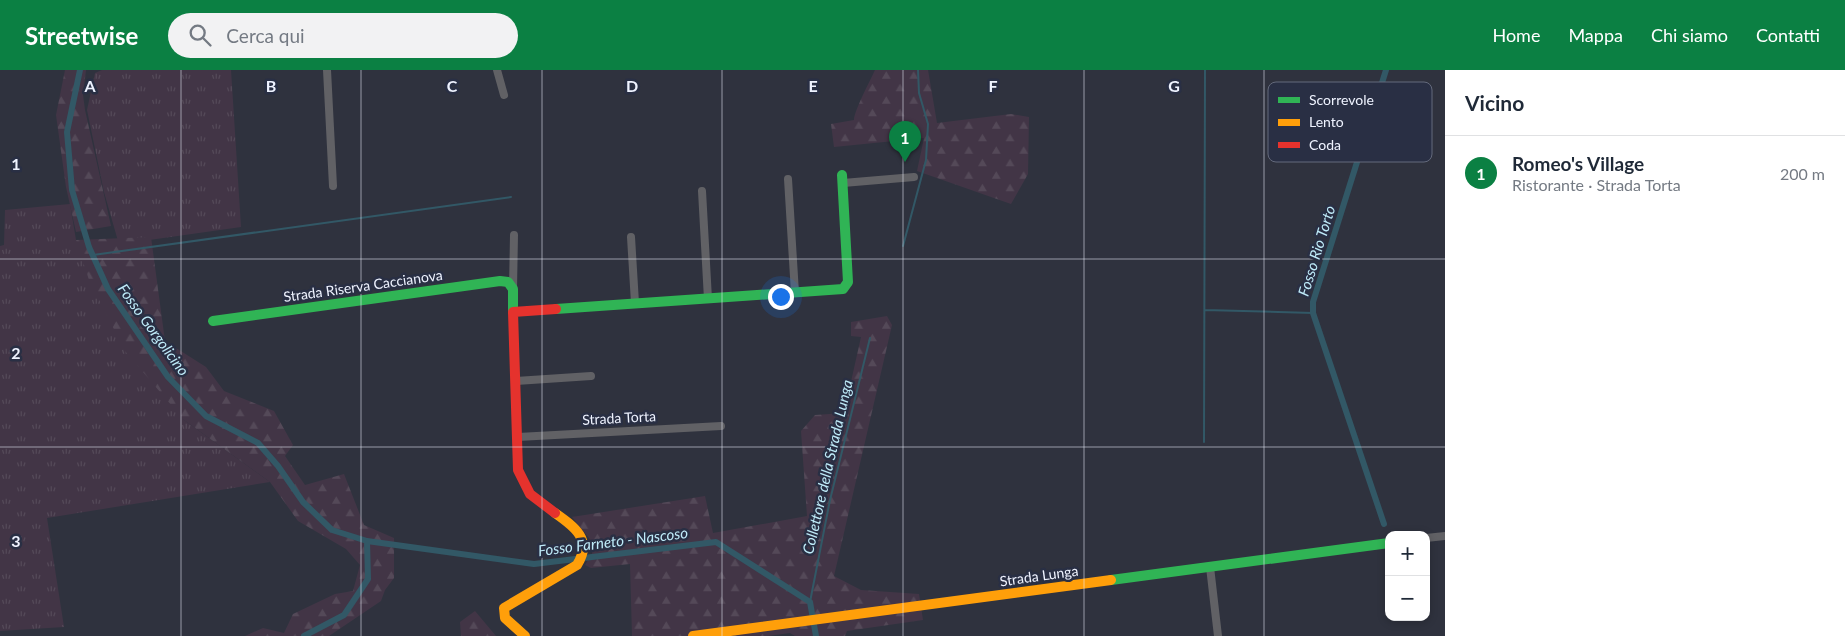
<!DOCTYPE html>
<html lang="it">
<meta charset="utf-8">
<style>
body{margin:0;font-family:Lato,sans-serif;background:#f2f2f3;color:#1f2937}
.controls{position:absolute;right:15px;bottom:15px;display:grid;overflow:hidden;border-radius:10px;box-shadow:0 2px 8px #0003}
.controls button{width:45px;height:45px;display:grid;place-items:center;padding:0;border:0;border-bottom:1px solid #e0e1e3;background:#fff;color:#1f2937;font:25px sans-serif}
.you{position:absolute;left:780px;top:226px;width:18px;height:18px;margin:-12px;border:4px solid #fff;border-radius:50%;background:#1a73e8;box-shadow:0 0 0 8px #1a73e833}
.badge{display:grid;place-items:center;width:32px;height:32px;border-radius:50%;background:#0b8043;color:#fff;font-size:16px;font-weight:700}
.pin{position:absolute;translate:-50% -41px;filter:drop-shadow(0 1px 2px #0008)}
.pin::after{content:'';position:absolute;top:26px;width:18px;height:15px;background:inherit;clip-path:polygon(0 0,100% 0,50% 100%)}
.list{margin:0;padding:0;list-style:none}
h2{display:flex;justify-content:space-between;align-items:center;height:65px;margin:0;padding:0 20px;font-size:21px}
h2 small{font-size:16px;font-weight:400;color:#747a83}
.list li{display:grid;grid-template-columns:32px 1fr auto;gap:15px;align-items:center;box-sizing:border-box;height:75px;padding:0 20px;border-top:1px solid #e0e1e3}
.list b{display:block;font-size:19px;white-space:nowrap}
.list p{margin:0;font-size:16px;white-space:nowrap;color:#747a83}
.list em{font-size:16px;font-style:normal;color:#747a83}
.icon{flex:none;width:28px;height:28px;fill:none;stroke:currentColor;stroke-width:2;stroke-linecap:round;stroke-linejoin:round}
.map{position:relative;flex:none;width:1445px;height:566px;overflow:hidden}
header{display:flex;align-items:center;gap:30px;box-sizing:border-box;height:70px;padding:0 25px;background:#0b8043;color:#fff}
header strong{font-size:24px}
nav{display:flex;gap:28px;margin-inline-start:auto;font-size:18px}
.search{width:350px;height:45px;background:#f2f2f3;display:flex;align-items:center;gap:12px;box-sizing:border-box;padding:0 18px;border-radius:28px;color:#747a83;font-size:19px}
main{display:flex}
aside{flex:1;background:#fff}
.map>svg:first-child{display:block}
.grass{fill:url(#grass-tufts)}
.forest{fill:url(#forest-firs)}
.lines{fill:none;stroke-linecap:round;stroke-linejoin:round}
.stream{stroke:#325866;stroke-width:2}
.canal{stroke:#325866;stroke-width:6}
.street{stroke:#616165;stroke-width:8}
.fast{stroke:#30b455;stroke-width:10}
.slow{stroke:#ff9f0a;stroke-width:10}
.jam{stroke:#e5322d;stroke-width:10}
.grid{fill:none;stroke:#eff3ff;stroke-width:1;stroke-opacity:0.55}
.labels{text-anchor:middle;stroke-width:5;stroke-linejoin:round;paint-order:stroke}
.street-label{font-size:14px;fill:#eff3ff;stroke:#292f44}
.water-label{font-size:15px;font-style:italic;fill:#bfebf9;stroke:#292f44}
.key{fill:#292f44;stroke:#646a7c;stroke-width:1}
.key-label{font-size:14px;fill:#eff3ff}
.grid-label{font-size:16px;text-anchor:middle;font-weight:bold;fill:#eff3ff;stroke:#292f44;stroke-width:5;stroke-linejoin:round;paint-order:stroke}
</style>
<header>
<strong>Streetwise</strong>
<div class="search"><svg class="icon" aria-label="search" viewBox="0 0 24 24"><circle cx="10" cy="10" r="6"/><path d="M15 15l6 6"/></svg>Cerca qui</div>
<nav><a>Home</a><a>Mappa</a><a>Chi siamo</a><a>Contatti</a></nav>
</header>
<main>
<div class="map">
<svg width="1445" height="566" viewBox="0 0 1445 566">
<defs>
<pattern id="grass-tufts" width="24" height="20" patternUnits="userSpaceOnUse" patternTransform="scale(1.25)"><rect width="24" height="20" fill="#423546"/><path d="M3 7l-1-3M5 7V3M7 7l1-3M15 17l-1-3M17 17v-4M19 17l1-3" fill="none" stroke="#544958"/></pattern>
<pattern id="forest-firs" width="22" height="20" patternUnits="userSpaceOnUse" patternTransform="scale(1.25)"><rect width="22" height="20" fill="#423546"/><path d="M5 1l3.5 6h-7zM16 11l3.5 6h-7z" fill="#544958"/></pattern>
</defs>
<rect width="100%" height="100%" fill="#2f323e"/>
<path class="grass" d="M102,0h129l10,157 -120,17 -3,-3 -14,-49 -17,-82 8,-37z
M70,134l6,36 108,180 86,62 -223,36 17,109 -64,4v-385l4,-1 1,-35z"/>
<path class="forest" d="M65,0h21l-3,25 2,15 26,116 -35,6 -10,-45 -10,-72z
M875,0h53l9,53 74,-9 18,3 -1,57 -17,30 -94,-33 7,-33 -90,9 -3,-23 23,-4c0,-9 16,-39 21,-50z
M151,167l14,104 41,26 18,24 50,20 19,34 -8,11 20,29 39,-11 20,51 30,13v40l-9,12 -4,11 -52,35h-84l18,-8 21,5 9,-19 42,-20 18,-3 7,-26 -14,-16 -48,-28 -28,-39 -86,-62 -59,-69 -36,-71 -13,-40z
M887,246l5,9 -58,251 27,14 58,4 4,26 -76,11 -2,5h-50l-5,-3 -22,3h-136l-2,-72 -39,4 -6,-3 7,-11 1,-11 -21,-26 133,-21 8,37 94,-17 -6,-85 14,-16 29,-2 17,-76 -10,-1v-14z
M475,541l21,25h-35l-1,-14z"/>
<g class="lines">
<path class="stream" d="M903,176l23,-86 2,-36 -9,-31 -1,-23
M93,185l418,-58
M1205,240l108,3
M1204,372l1,-372
M810,532l20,-102 40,-162"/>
<path class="canal" d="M80,0l-13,62 5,58 17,57 19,42 60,88 38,39 52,27 20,23 25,36 29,28 35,11 1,38 -24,36 -40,21
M1384,454l-71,-211v-11l73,-232
M367,471l167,23 182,-22 94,60 6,34"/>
<path class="street" d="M327,0l6,116
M497,0l7,25
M788,109l7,114
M843,113l71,-6
M702,121l6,108
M631,167l4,66
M513,219l1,-54
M516,311l75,-5
M518,367l203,-11
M1426,468l19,-2
M1210,497l8,69"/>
<path class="fast" d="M556,239l287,-20 5,-7 -6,-107
M213,251l287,-40 8,1 5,7v23
M1111,510l278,-37"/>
<path class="slow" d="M525,566l-20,-18 -1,-10 73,-43c16,-25 -2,-38 -22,-52
M693,566l418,-56"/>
<path class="jam" d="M555,443l-25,-19 -12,-24 -5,-158 43,-3"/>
</g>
<path class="grid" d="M181,0v566M361,0v566M542,0v566M722,0v566M903,0v566M1084,0v566M1264,0v566M0,189h1445M0,377h1445"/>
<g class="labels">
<g class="street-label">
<text transform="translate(363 216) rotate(-8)" y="5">Strada Riserva Caccianova</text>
<text transform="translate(619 348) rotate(-3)" y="5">Strada Torta</text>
<text transform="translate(1039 506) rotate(-8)" y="5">Strada Lunga</text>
</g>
<g class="water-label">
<text transform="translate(1317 181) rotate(-73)" y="5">Fosso Rio Torto</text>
<text transform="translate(153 260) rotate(54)" y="5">Fosso Gorgolicino</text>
<text transform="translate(828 397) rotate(-77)" y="5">Collettore della Strada Lunga</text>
<text transform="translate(613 472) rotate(-7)" y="5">Fosso Farneto - Nascoso</text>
</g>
</g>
<rect x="1268" y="12" width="164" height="80" rx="8" class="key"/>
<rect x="1278" y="27" width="22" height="6" fill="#30b455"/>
<rect x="1278" y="49" width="22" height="7" fill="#ff9f0a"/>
<rect x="1278" y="72" width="22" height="6" fill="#e5322d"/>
<g class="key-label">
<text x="1309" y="35">Scorrevole</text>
<text x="1309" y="57">Lento</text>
<text x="1309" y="80">Coda</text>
</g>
<g class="grid-label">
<text x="90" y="22">A</text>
<text x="271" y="22">B</text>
<text x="452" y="22">C</text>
<text x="632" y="22">D</text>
<text x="813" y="22">E</text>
<text x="993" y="22">F</text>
<text x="1174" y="22">G</text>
<text x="16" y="100">1</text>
<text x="16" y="289">2</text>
<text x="16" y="477">3</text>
</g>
</svg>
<div class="controls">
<button>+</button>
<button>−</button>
</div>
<div class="you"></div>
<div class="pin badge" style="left:905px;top:92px">1</div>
</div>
<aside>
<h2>Vicino<small></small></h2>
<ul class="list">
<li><span class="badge">1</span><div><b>Romeo's Village</b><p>Ristorante · Strada Torta</p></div><em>200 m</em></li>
</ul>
</aside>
</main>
